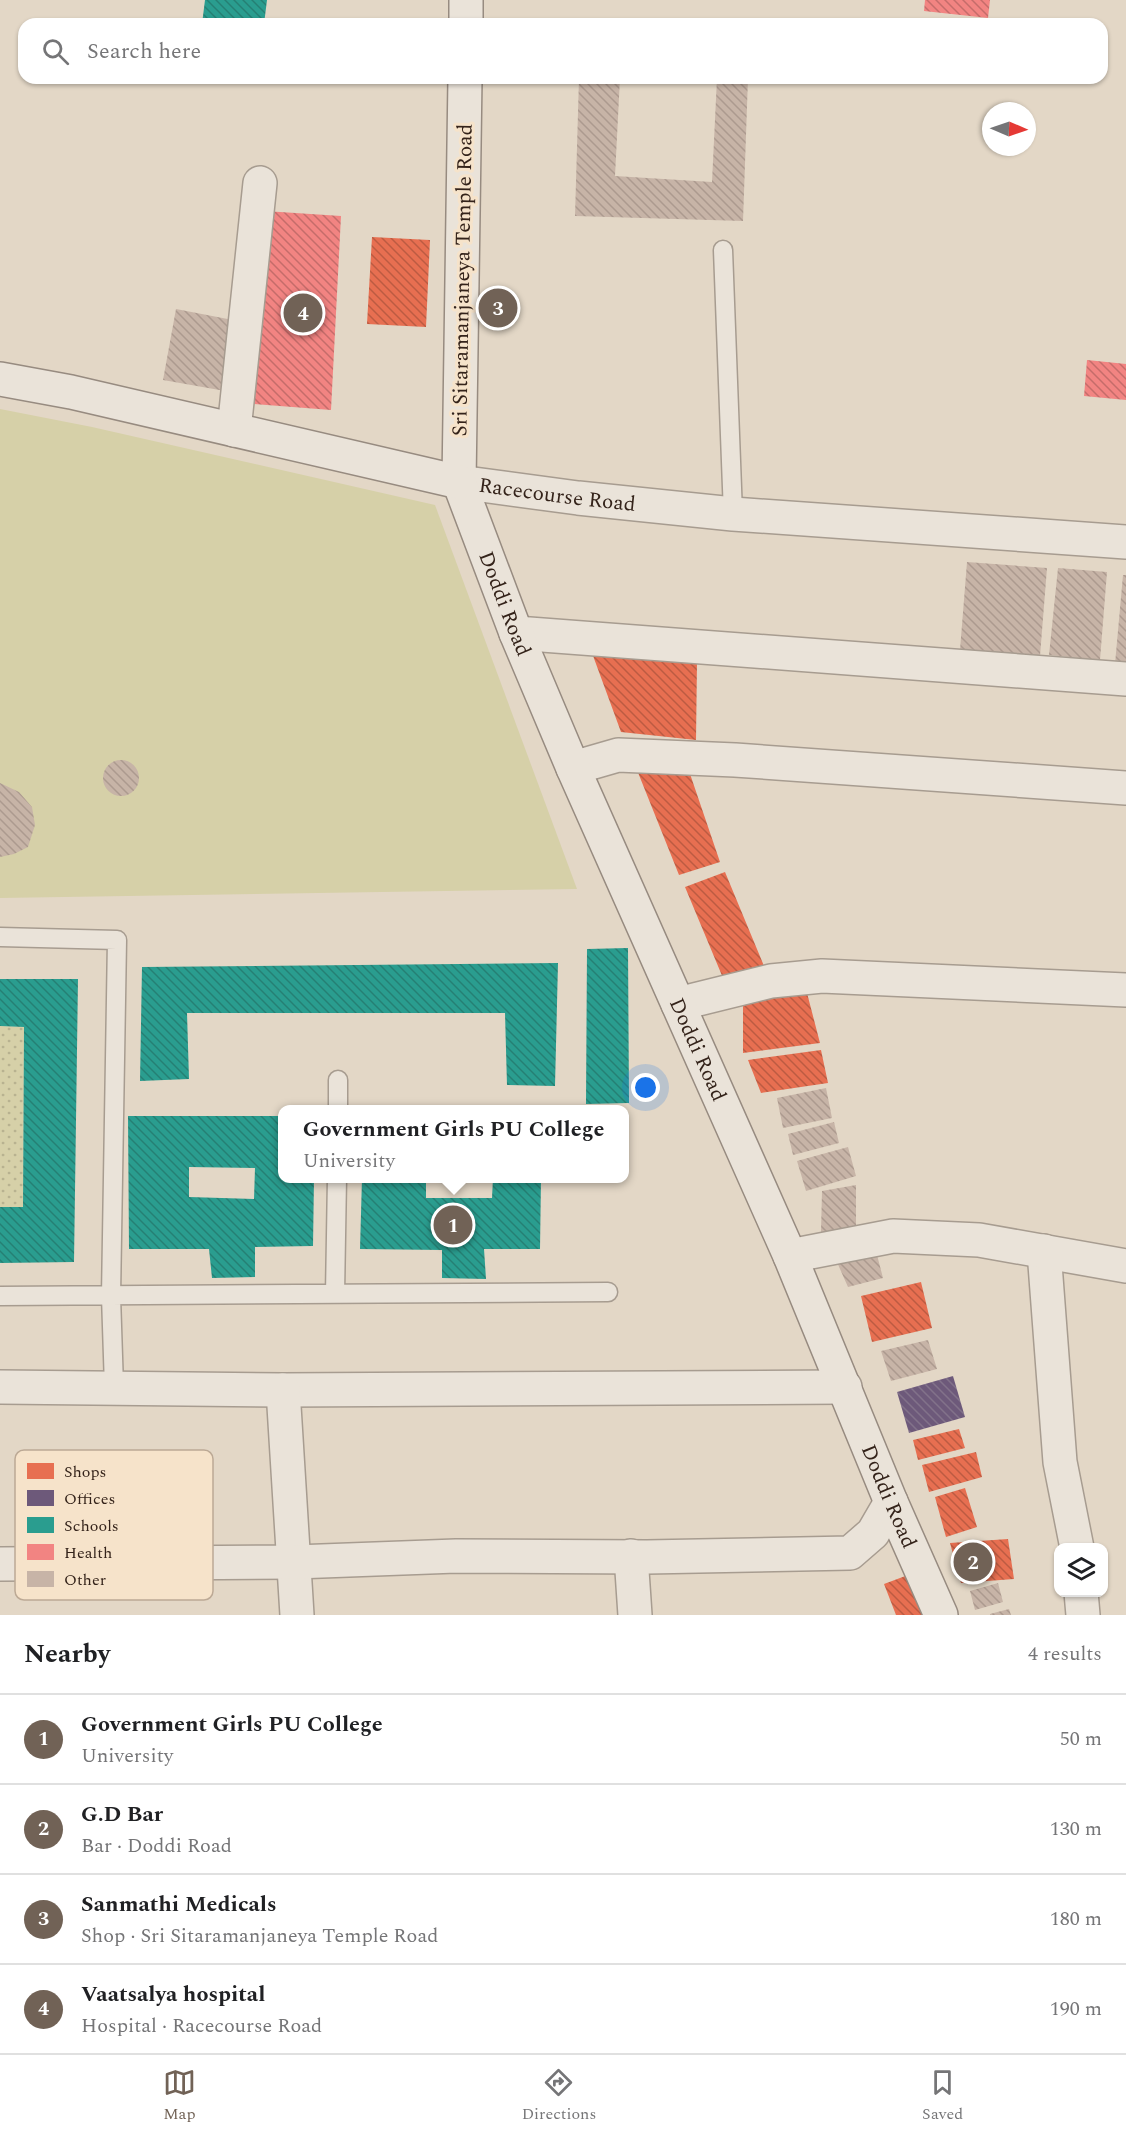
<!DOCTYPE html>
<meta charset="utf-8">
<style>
body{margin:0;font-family:Spectral,serif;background:#f6f6f6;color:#202124}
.controls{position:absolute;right:18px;bottom:18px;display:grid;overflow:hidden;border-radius:12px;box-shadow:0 2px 4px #0004}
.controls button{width:54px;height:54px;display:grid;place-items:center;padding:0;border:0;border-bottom:2px solid #e0e0e0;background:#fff;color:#202124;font:30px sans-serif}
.compass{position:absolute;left:982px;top:102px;width:54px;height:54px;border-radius:50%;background:#fff;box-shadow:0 2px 4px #0004;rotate:92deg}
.you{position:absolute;left:646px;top:1088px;width:21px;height:21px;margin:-15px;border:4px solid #fff;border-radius:50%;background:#1a73e8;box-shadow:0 0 0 9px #1a73e833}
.badge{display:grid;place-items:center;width:39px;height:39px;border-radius:50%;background:#716256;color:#fff;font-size:20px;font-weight:700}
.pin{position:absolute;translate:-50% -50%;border:3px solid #fff;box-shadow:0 2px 6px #0006}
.popup{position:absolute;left:278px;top:1105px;width:351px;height:78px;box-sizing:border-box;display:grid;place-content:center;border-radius:12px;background:#fff;filter:drop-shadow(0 2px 4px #0005);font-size:20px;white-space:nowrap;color:#757577}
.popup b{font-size:22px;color:#202124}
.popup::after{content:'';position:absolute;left:50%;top:100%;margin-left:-12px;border:12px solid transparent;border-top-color:#fff}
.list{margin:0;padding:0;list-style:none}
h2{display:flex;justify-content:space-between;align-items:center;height:78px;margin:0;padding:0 24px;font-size:26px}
h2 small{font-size:20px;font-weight:400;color:#757577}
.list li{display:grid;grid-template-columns:39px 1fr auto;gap:18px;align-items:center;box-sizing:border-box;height:90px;padding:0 24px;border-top:2px solid #e0e0e0}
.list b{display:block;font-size:22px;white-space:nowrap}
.list p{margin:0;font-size:20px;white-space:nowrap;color:#757577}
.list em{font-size:20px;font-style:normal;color:#757577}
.icon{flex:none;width:33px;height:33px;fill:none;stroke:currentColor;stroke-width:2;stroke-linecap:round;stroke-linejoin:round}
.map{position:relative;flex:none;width:1126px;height:1615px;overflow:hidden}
.search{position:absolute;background:#fff;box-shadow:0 2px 4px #0004;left:18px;right:18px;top:18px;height:66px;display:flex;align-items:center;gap:15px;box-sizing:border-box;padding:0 21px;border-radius:18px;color:#757577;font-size:22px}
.sheet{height:438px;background:#fff}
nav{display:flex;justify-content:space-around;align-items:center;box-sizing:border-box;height:84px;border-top:2px solid #e0e0e0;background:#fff;font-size:16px;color:#757577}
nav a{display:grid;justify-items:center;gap:3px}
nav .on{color:#716256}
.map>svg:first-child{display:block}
.grass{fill:url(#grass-dots)}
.park{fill:#d6d0a8}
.shops{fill:url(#shops-back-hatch)}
.offices{fill:url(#offices-back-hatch)}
.schools{fill:url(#schools-back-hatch);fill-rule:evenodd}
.health{fill:url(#health-back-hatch)}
.building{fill:url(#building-back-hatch)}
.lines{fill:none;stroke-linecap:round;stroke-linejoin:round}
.lane-casing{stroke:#a79c90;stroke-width:21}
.street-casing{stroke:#a79c90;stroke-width:36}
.secondary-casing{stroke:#978b80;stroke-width:36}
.lane{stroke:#eae3d9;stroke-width:18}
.street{stroke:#eae3d9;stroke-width:33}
.secondary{stroke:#eae3d9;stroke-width:33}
.labels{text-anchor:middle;stroke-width:6;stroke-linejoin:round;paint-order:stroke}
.street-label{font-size:21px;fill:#34231a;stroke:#f6e3ca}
.key{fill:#f6e3ca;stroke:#bca995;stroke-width:1.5}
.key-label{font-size:16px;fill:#34231a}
</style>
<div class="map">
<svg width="1126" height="1615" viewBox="0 0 1126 1615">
<defs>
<pattern id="grass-dots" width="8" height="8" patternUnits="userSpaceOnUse" patternTransform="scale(1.5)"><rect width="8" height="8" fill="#d6d0a8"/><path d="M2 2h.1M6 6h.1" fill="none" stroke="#b8b290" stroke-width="1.8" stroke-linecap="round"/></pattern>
<pattern id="shops-back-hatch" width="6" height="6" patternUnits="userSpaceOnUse" patternTransform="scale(1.5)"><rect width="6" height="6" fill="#e76f51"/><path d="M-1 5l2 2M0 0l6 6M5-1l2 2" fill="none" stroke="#bc5b42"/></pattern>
<pattern id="offices-back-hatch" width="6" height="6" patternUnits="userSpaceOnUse" patternTransform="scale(1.5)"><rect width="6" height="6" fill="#6d597a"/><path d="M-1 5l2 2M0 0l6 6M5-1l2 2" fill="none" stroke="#82728a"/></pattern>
<pattern id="schools-back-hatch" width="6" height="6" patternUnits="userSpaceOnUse" patternTransform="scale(1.5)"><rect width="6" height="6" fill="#2a9d8f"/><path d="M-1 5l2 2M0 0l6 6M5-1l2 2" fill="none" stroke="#258074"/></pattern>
<pattern id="health-back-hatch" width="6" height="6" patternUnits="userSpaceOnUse" patternTransform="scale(1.5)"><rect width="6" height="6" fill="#f28482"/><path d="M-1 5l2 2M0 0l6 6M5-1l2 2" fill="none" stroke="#c56c6a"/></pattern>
<pattern id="building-back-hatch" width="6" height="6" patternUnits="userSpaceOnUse" patternTransform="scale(1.5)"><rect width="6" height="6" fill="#c7b4a7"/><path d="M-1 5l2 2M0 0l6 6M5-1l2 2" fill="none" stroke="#ac9a8f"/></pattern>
</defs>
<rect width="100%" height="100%" fill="#e3d7c6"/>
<path class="grass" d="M0,1026l24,1 -1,180h-23z"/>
<path class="park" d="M0,409l92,18 343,78 142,384 -577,9z"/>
<path class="shops" d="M372,237l58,3 -4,87 -59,-3z
M592,653l105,9 -1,78 -75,-8z
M688,768l32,94 -41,13 -42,-105z
M725,872l39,94 -41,12 -38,-91z
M807,993l13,50 -77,10v-54z
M821,1050l7,33 -67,10 -13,-33z
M921,1282l11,46 -60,14 -11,-46z
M959,1429l6,19 -47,12 -5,-20z
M976,1452l6,25 -53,15 -7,-27z
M965,1488l12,39 -31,10 -11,-40z
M1008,1539l6,40 -53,4 -11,-40z
M908,1575l16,40h-28l-12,-31z"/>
<path class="offices" d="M953,1376l12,41 -56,16 -12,-41z"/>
<path class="schools" d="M205,0h62l-3,24h-62z
M628,948l1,155 -43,1 1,-155z
M558,963l-3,123 -48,-1 -2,-72h-318l2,66 -49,2 2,-114z
M0,979h78l-4,283 -74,1v-56h23l1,-180 -24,-1z
M128,1116h154v62h32l-1,68 -58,1v30l-43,1 -3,-29h-80zM189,1167l66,1 -1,31 -65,-2z
M362,1178h64v20h66l1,-20h48l-1,71h-56l2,30 -44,-1v-28l-82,-1z"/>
<path class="health" d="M925,0h65l-2,18 -64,-7z
M265,211l76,5 -10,194 -78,-6z
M1087,360l39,4v36l-42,-4z"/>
<path class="building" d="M579,78h41l-5,98 97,6 5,-104h31l-5,143 -168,-5z
M176,309l62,12 -13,70 -62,-11z
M967,562l80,6 -7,88 -80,-6z
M1058,568l49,4 -7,88 -51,-5z
M1123,575h3v90l-11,-1z
M103 778a18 18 0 1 1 36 0a18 18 0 1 1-36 0Z
M0,783l19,9 13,15 3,18 -7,22 -14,7 -14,3z
M826,1088l6,30 -49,10 -6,-30z
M834,1122l5,21 -46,12 -5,-21z
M848,1147l8,29 -50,15 -9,-30z
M856,1185v49l-35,-2 1,-41z
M876,1251l7,27 -35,9 -12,-27z
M928,1340l9,29 -46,12 -10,-30z
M998,1583l5,19 -28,8 -5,-19z
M1009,1609l2,6h-21v-1z"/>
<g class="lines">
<g class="lane-casing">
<path id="lane" d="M723,250l10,264
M0,937l117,3 -6,356 3,91
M338,1110v-30
M335,1294l2,-116
M0,1296l608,-4"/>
</g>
<g class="street-casing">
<g id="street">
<path d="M234,430l26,-247"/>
<path id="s1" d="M459,482l119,16 155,16 393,28"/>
<path d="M516,633l610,46"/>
<path d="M573,768l45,-13 117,5 391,28"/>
<path d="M678,1004l93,-23 51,-5 304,14"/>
<path d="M1044,1251l16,211 17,86"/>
<path d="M790,1256l103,-20 86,4 147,26"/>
<path d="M0,1387l283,3 562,-3"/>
<path d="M283,1390l14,225"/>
<path d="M631,1556l4,59"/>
<path d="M0,1564l295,-2 161,-6 191,1 203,-4 23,-20 18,-31"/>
<path d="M1081,1592l2,23"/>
</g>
</g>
<g class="secondary-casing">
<g id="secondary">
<path d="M466,24v-24"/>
<path id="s2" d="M465,78l-6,404 57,151 57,135 217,488 101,246 50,113"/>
<path d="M0,379l71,13 388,90"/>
</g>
</g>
<use href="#lane" class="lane"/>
<use href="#street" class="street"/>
<use href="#secondary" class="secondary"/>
</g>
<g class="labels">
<g class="street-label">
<text transform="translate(462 280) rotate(-89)" y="7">Sri Sitaramanjaneya Temple Road</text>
<text dy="7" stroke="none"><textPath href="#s1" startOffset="99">Racecourse Road</textPath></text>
<text dy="7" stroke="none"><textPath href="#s2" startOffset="534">Doddi Road</textPath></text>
<text dy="7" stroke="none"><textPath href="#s2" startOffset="1020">Doddi Road</textPath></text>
<text dy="7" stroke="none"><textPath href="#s2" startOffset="1506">Doddi Road</textPath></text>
</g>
</g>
<rect x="15" y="1450" width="198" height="150" rx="9" class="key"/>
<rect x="27" y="1463" width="27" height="16" fill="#e76f51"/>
<rect x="27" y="1490" width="27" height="16" fill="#6d597a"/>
<rect x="27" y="1517" width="27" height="16" fill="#2a9d8f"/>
<rect x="27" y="1544" width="27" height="16" fill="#f28482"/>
<rect x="27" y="1571" width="27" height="16" fill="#c7b4a7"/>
<g class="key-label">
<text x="64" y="1477">Shops</text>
<text x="64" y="1504">Offices</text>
<text x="64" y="1531">Schools</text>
<text x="64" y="1558">Health</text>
<text x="64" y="1585">Other</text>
</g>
</svg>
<div class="controls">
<button><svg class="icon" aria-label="layers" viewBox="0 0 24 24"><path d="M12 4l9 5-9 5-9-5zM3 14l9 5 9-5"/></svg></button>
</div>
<svg class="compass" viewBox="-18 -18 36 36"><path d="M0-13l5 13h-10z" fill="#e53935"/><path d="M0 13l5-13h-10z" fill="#757577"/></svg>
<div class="you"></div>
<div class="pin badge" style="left:453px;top:1225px">1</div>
<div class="popup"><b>Government Girls PU College</b>University</div>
<div class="pin badge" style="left:973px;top:1562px">2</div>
<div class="pin badge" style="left:498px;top:308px">3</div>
<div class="pin badge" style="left:303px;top:313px">4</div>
<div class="search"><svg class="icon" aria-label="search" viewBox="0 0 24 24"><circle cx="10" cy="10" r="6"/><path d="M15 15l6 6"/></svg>Search here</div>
</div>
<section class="sheet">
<h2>Nearby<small>4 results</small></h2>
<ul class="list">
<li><span class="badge">1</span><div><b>Government Girls PU College</b><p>University</p></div><em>50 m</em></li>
<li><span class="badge">2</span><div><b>G.D Bar</b><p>Bar · Doddi Road</p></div><em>130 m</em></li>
<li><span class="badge">3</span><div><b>Sanmathi Medicals</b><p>Shop · Sri Sitaramanjaneya Temple Road</p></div><em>180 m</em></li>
<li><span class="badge">4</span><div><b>Vaatsalya hospital</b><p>Hospital · Racecourse Road</p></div><em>190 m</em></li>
</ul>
</section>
<nav>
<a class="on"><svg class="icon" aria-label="map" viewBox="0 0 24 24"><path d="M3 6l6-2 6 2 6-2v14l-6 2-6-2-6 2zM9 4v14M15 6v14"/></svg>Map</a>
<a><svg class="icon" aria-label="directions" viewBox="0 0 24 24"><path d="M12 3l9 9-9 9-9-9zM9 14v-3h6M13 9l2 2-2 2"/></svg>Directions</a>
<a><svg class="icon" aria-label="saved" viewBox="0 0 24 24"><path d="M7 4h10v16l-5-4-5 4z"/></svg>Saved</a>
</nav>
